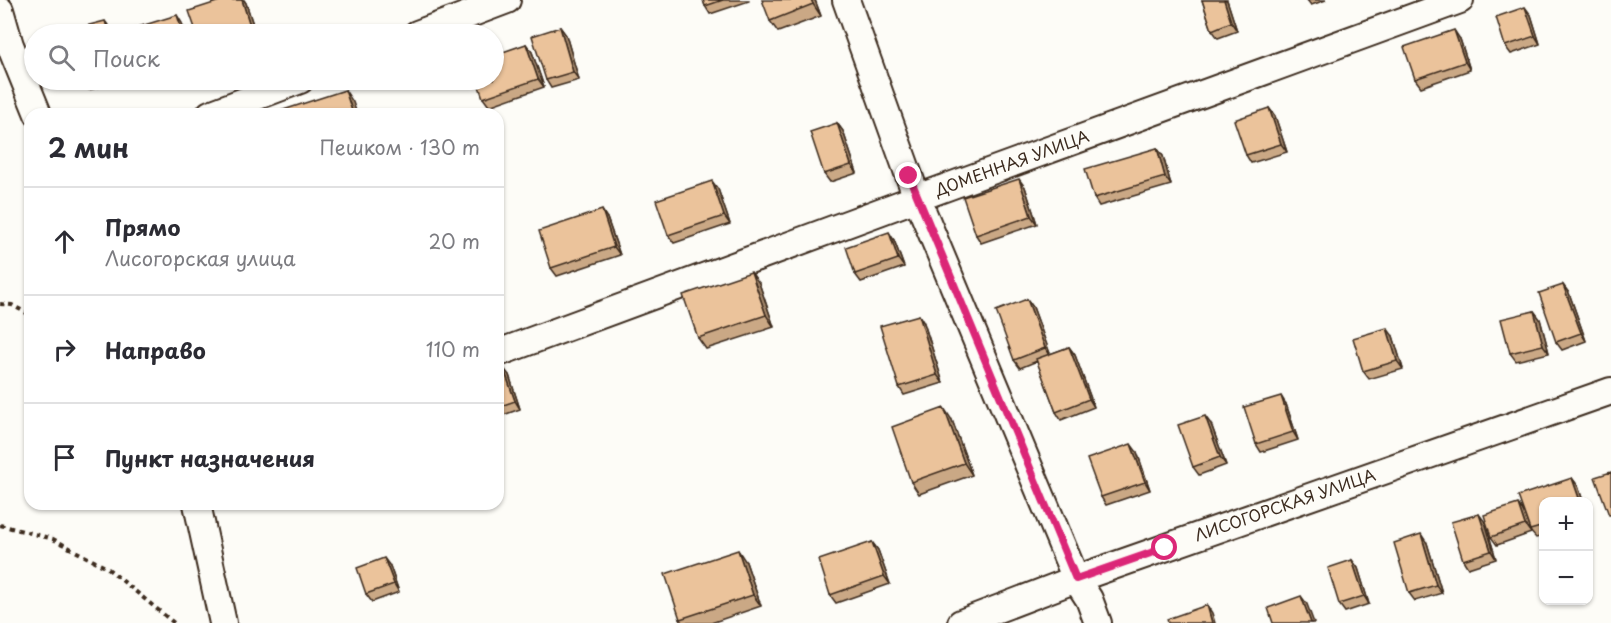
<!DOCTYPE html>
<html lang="ru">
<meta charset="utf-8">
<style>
body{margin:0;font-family:"Playpen Sans",sans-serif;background:#f2f2f3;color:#2b2b33}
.controls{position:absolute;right:18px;bottom:18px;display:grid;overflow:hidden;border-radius:12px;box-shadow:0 2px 4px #0004}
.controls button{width:54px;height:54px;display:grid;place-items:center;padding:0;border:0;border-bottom:2px solid #e1e1e2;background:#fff;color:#2b2b33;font:30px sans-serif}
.stop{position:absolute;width:18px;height:18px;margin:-14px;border:4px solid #db2777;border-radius:50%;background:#fff}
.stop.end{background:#db2777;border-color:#fff;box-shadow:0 2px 6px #0008}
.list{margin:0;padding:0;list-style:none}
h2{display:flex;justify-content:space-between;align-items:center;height:78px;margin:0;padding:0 24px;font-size:26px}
h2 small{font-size:20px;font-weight:400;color:#7c7c81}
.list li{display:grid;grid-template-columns:39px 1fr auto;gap:18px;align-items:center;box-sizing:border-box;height:108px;padding:0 24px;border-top:2px solid #e1e1e2}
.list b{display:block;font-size:22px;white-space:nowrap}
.list p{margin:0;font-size:20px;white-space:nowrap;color:#7c7c81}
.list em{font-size:20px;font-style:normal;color:#7c7c81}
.icon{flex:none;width:33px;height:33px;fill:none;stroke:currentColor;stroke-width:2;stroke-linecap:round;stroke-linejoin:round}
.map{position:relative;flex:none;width:1611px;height:623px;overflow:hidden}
.search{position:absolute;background:#fff;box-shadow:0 2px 4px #0004;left:24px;top:24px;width:480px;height:66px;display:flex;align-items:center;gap:15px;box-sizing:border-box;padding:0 21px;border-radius:33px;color:#7c7c81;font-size:22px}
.panel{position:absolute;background:#fff;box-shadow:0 2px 4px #0004;left:24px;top:108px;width:480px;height:402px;border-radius:18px}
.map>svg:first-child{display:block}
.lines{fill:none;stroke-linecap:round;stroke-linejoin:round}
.street-casing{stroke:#3b2a1e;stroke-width:30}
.path{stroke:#3b2a1e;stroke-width:4;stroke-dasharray:4.5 4.5;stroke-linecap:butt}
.street{stroke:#fdfcf7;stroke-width:26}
.wall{fill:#caa885;stroke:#3b2a1e;stroke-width:1.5}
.shaded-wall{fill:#a4886c;stroke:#3b2a1e;stroke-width:1.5}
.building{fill:#ebc39b;stroke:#3b2a1e;stroke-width:1.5}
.route{stroke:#db2777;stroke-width:8}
.labels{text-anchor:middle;stroke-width:4.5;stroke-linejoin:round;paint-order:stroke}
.street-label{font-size:16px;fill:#3b2a1e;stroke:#fdfcf7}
</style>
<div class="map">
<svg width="1611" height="623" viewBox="0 0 1611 623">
<rect width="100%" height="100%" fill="#fdfcf7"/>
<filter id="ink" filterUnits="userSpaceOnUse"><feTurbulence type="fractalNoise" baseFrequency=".0167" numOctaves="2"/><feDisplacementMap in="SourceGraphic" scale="12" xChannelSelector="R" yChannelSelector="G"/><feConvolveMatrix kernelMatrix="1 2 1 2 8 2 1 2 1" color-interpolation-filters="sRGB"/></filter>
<g filter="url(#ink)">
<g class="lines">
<g class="street-casing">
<path id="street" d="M846,0l71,198 159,381 13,20 9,24
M0,10l10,35 28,69
M417,34l90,-34
M210,114l90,-34
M498,353l419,-155 543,-198
M197,504l26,119
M961,623l115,-44 535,-188"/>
</g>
<path class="path" d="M0,304l12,1 18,10
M0,525l53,14 54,29 67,55"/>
<use href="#street" class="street"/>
</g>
<path class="wall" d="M223,0h21l2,3 10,31h-59z
M703,0h46v1l-39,13 -5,-8z
M815,0l6,16 -43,16 -8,-11z
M1202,0h25l10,31 -19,7 -6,-8z
M1307,0h19l-15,5z
M1531,15l9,29 -29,10 -6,-8z
M560,27l6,8 13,45 -28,8 -5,-8z
M1460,39l10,31 -49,17 -6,-8z
M526,44l6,8 12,35 -55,19 -6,-8z
M83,80h41v1l-35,9z
M1269,108l6,8 12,36 -36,11 -5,-8z
M837,123l6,8 14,42 -27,9 -6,-8z
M1157,148l6,8 8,29 -72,21 -5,-8z
M1025,187l12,37 -56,19 -5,-8z
M718,189l12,35 -56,19 -6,-8z
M607,218l13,37 -63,21 -6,-8z
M894,240l10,27 -43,15 -6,-8z
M759,283l15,44 -68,22 -8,-11z
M1563,285l6,8 17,48 -24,9 -6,-8z
M1027,299l6,8 17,47 19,-7 6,8 19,52 -33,13 -5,-8 -19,-51 -17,7 -6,-8z
M1534,311l6,8 9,34 -33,8 -6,-8z
M924,323l19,60 -39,12 -5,-8z
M1393,336l10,33 -34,10 -6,-8z
M498,369l11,6 11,34 -22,8z
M1286,404l12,36 -37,12 -5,-8z
M952,420l20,55 -53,19 -8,-12z
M1211,424l15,41 -27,10 -6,-8z
M1137,452l13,38 -44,15 -5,-8z
M1572,478l6,8 5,15h-39v35l-8,2 -6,-7 1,2 -34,12 -6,-8z
M1485,522l11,37 -28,9 -5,-8z
M872,542l6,8 12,34 -54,19 -6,-8z
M1427,543l15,50 -27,8 -6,-8z
M1352,560l6,8 11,36 -24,8 -6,-8z
M746,562l15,44 -50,17h-29l-2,-4z
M390,566l9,26 -27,10 -6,-8z"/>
<path class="shaded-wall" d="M242,0h2l2,3 10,31 -5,-5z
M811,0h4l6,16 -8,-12z
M1224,0h3l10,31 -6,-9z
M1525,7l6,8 9,29 -5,-8z
M177,15l5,8 4,11h-3z
M105,21l6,8 1,5h-3z
M560,27l6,8 13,45 -6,-8z
M1454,30l6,9 10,31 -5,-8z
M526,44l6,8 12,35 -6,-8z
M345,90l8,12 4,12h-4z
M1269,108l6,8 12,36 -6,-8z
M837,123l6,8 14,42 -6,-8z
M1157,148l6,8 8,29 -6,-8z
M1019,179l6,8 12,37 -6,-8z
M712,181l6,8 12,35 -6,-8z
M602,210l5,8 13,37 -6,-8z
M889,232l5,8 10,27 -6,-8z
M751,272l8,11 15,44 -8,-12z
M1563,285l6,8 17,48 -5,-8z
M1027,299l6,8 18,49 -6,-8z
M1534,311l6,8 9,34 -6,-8z
M919,315l5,8 19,60 -6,-8z
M1387,328l6,8 10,33 -6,-8z
M1069,347l6,8 19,52 -5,-8z
M503,367l6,8 11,34 -5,-8z
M1281,396l5,8 12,36 -5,-8z
M944,408l8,12 20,55 -8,-12z
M1205,416l6,8 15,41 -6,-8z
M1131,444l6,8 13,38 -5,-8z
M1572,478l6,8 5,15h-3z
M1518,504l6,8 7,21 -6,-8z
M1479,514l6,8 11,37 -5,-8z
M1421,534l6,9 15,50 -6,-8z
M872,542l6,8 12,34 -6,-8z
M738,550l8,12 15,44 -8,-11z
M384,558l6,8 9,26 -5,-8z
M1352,560l6,8 11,36 -5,-8z
M1301,596l6,8 7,19h-3z
M1207,605l5,8 3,10h-3z"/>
<path class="building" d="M223,0h19l9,29 -18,5h-36l-8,-23z
M703,0h20l-18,6z
M762,0h49l2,4 -43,17z
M1202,0h22l7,22 -19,8z
M1525,7l10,29 -30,10 -9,-29z
M177,15l6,19h-57l-1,-3z
M105,21l4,13h-38l-1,-4z
M560,27l13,45 -27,8 -14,-44z
M1454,30l11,32 -50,17 -11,-32z
M526,44l12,35 -55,19 -6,-18h17v-25z
M83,80h10l-10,2z
M345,90l8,24h-82z
M1269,108l12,36 -35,11 -12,-35z
M837,123l14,42 -27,9 -14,-42z
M1157,148l8,29 -71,21 -9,-29z
M1019,179l12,37 -55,19 -13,-38z
M712,181l12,35 -56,19 -12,-35z
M602,210l12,37 -63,21 -12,-37z
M889,232l9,27 -43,15 -9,-27z
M751,272l15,43 -68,23 -15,-43z
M1563,285l18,48 -25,9 -17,-49z
M1027,299l18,49 -31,12 -18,-49z
M1534,311l9,34 -33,8 -9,-34z
M919,315l18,60 -38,12 -19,-61z
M1387,328l10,33 -34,10 -10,-33z
M1069,347l20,52 -33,13 -20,-53z
M503,367l12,34 -17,6v-38z
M1281,396l12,36 -37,12 -12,-37z
M944,408l20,55 -53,19 -19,-55z
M1205,416l15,41 -27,10 -15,-42z
M1131,444l14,38 -44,15 -14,-38z
M1611,472v43h-2l-14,-38z
M1572,478l8,23h-36v25l-14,4 -12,-34z
M1518,504l7,21 -34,12 -7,-22z
M1479,514l12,37 -28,9 -12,-38z
M1421,534l15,51 -27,8 -15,-50z
M872,542l12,34 -54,19 -11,-35z
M738,550l15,45 -73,24 -15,-45z
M384,558l10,26 -28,10 -9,-26z
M1352,560l12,36 -25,8 -11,-36z
M1301,596l10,27h-38l-5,-15z
M1207,605l5,18h-44l-1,-4z"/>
</g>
<g class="lines" filter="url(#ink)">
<path class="route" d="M909,176l167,403 89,-31"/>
</g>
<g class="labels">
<g class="street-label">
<text transform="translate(1012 163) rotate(-20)" y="6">ДОМЕННАЯ УЛИЦА</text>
<text transform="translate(1285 505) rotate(-19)" y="6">ЛИСОГОРСКАЯ УЛИЦА</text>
</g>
</g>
</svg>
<div class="controls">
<button>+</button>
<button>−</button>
</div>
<div class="stop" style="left:1165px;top:548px"></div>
<div class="stop end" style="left:909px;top:176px"></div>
<div class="search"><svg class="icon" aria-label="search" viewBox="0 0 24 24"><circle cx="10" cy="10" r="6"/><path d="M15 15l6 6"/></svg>Поиск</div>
<section class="panel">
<h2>2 мин<small>Пешком · 130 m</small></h2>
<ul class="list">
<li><svg class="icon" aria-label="ahead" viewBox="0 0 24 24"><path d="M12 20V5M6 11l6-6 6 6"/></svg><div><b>Прямо</b><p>Лисогорская улица</p></div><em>20 m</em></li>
<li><svg class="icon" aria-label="right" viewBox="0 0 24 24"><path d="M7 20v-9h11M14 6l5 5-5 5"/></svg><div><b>Направо</b></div><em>110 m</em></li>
<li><svg class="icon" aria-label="arrive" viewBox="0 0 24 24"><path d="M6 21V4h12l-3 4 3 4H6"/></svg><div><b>Пункт назначения</b></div></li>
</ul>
</section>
</div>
